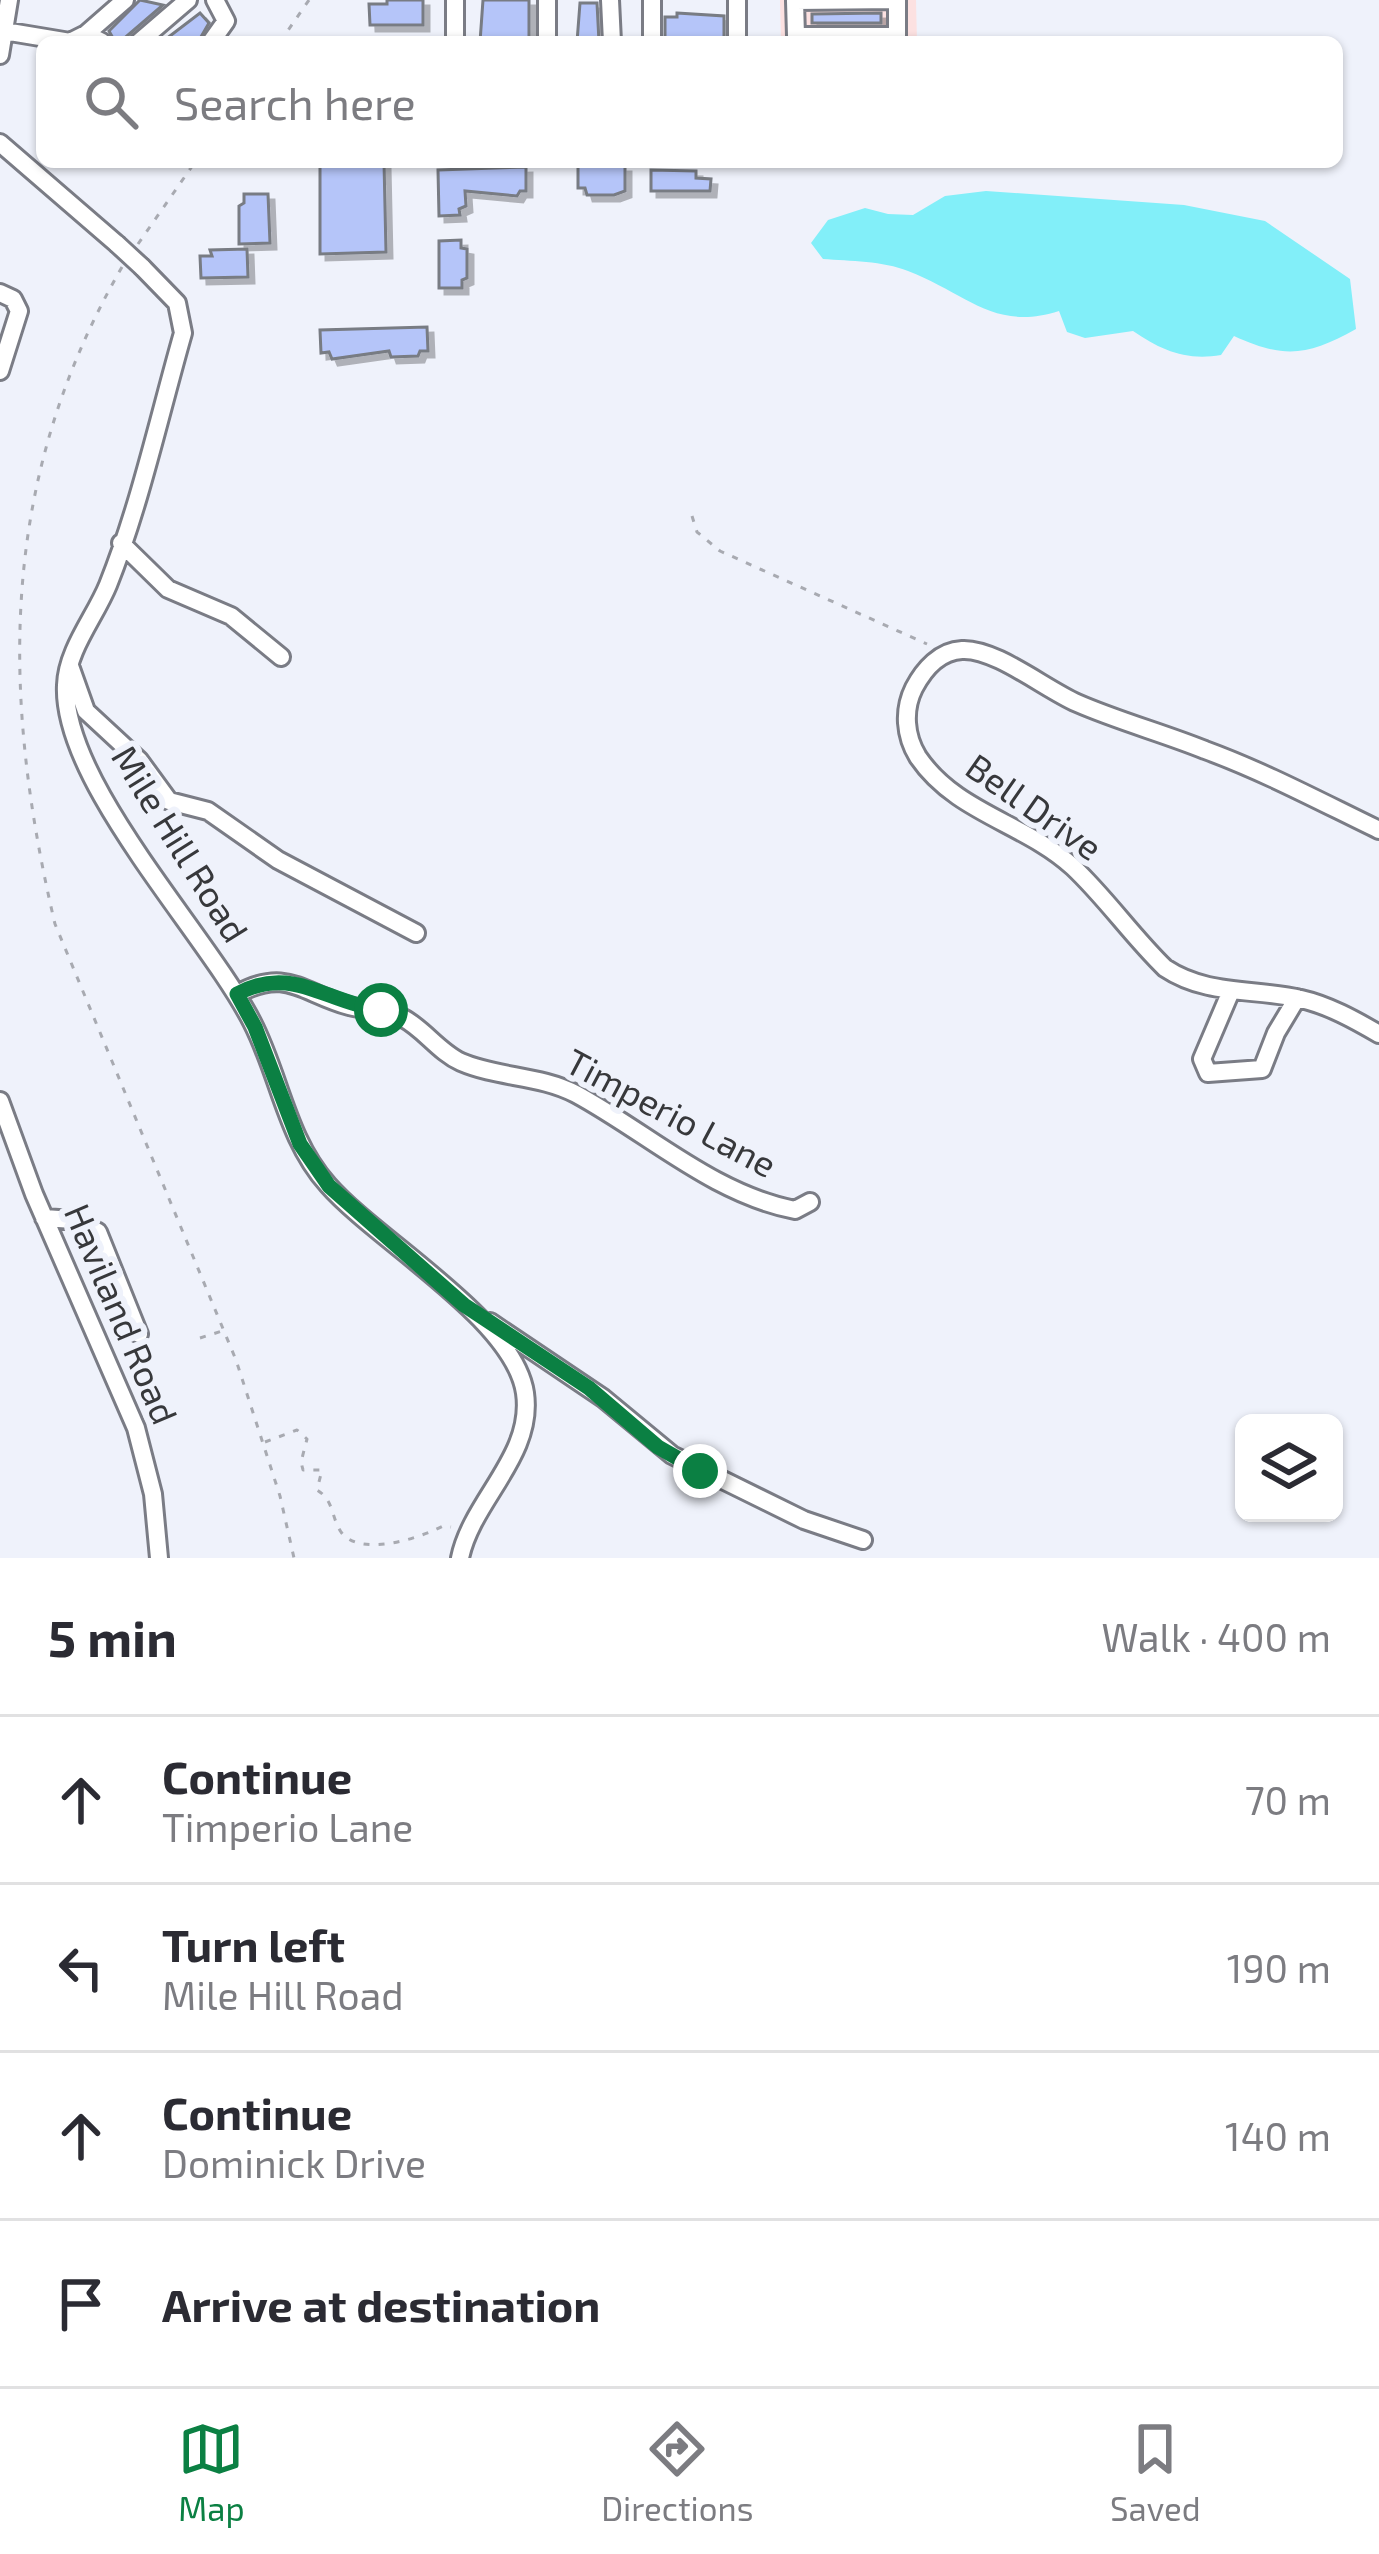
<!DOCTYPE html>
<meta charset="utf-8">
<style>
body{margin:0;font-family:"Exo 2",sans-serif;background:#f7f7f7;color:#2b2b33}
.controls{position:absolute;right:36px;bottom:36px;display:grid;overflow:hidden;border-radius:18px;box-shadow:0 3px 9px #0004}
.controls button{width:108px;height:108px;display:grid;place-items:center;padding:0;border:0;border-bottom:3px solid #e1e1e2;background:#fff;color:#2b2b33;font:60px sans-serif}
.stop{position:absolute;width:36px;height:36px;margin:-27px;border:9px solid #0b8043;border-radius:50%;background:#fff}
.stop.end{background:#0b8043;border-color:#fff;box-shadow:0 3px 12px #0008}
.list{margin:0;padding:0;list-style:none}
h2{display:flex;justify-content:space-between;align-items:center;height:156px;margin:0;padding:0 48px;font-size:51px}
h2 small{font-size:39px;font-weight:400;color:#7c7c81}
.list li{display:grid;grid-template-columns:78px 1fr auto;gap:36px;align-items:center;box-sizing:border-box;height:168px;padding:0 48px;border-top:3px solid #e1e1e2}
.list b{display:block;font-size:45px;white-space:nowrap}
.list p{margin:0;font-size:39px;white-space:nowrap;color:#7c7c81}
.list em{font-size:39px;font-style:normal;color:#7c7c81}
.icon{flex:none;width:66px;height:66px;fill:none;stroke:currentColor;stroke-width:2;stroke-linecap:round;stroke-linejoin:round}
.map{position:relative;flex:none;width:1379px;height:1558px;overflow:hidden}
.search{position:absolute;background:#fff;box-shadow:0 3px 9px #0004;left:36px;right:36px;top:36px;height:132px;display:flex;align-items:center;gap:30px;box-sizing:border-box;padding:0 42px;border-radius:18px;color:#7c7c81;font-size:45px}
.sheet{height:828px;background:#fff}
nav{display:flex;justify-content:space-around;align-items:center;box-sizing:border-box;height:168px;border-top:3px solid #e1e1e2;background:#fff;font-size:33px;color:#7c7c81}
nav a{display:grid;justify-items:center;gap:6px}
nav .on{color:#0b8043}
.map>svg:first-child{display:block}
.commercial{fill:#fce1e1}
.water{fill:#82eff9}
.building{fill:#b5c5f9;stroke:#787b83;stroke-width:3;filter:url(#shadow)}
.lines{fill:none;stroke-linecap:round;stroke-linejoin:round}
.minor-casing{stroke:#7a7c85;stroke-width:22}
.path{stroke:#a8aab1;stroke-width:3;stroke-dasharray:6 9;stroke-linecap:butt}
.minor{stroke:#fff;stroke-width:16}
.minor-bridge-casing{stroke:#7a7c85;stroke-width:22;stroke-linecap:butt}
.minor-bridge{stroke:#fff;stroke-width:16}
.route{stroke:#0b8043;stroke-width:15}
.labels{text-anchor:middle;stroke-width:12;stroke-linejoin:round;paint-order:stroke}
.street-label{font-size:36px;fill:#37383b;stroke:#eff2fb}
</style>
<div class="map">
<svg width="1379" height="1558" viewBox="0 0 1379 1558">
<defs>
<filter id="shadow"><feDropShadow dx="6" dy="6" stdDeviation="0" flood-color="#0004"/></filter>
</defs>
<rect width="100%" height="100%" fill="#eff2fb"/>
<path class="commercial" d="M780,0h136l1,42h-136z"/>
<path class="water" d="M986,191l198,14 81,16 85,58 6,50c-48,27 -72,30 -122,7l-13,19c-36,6 -60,-5 -88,-24l-48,7 -18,-6 -8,-21c-65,21 -93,-18 -151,-40 -25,-10 -58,-10 -85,-12l-12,-16 17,-23 37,-12 23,6 25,1 32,-19z"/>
<path class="building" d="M140,0l23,5 -43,37 -6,-2 -5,-9z
M387,0h36v25h-53l-1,-21h18z
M483,0h46v42h-49z
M580,3h17l2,39h-22z
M200,13l9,10 -11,19h-36z
M677,13l47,3v26h-59v-25h12z
M881,13v10h-69v-9z
M320,162h64l2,90 -66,2z
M578,166h47v25l-11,4h-27l-2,-7h-7z
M526,167v24h-6l-3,5 -52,-5 1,15 -7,3 1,6 -21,1 -1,-46z
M651,170l45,1v7l15,1 -1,12h-59z
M244,194h24l2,49 -31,1v-38l5,-3z
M461,240v8l6,1v29l-5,2v8h-23v-47z
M247,249l1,28 -47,1 -1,-22h12l-2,-6z
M427,327l1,24h-8l-2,5 -27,1 -2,-6 -57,8 -3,-7 -8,1 -1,-23z"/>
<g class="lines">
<g class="minor-casing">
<path id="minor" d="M547,0v42
M610,0l2,42
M897,0v36h-101l-1,-35z
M4,31l66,11 16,-8
M102,42l-16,-8 39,-34
M139,42l49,-42
M211,42l15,-21 -11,-21
M455,42v-42
M652,42v-42
M737,42v-42
M0,55l9,-55
M0,143l117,101
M142,267l35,36 6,30c-24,84 -43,172 -75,252 -13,32 -41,65 -42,100 -5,97 141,249 186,337 28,54 34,116 76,163 49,56 186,134 197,208 9,63 -53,107 -65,165
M0,293l13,6 6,12 -19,60
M121,543l47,46 63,27 50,41
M70,666l16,45 53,49 30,41 39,10 70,49 138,73
M1379,830c-58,-28 -114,-58 -174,-80 -42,-17 -87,-29 -128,-47 -32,-14 -82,-55 -115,-53 -22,1 -38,19 -48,38 -11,22 -9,48 4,69 38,56 107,66 155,110 33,31 59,69 92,101 42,28 89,20 136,31 27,6 54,21 78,35
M1231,991l-29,68 6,14 54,-4 14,-36 21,-35
M237,994c50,-27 65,-1 112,12 17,5 37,3 54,12 21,11 36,34 58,44 37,16 79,13 115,32 72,39 137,100 219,116l15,-8
M0,1101l34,93 102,234 17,66 6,64
M44,1218l29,2 25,12 41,102
M490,1322l113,76 69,57 132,65 59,20"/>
</g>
<path class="path" d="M280,42l29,-42
M138,244l57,-82
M122,267c-122,211 -122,424 -67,657l181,436 44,136 14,62
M692,516l5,16 23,19 207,93
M200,1338l22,-7
M265,1442l32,-12 10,9 -6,23 2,8h19l-5,20c17,10 14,27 24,42 19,26 79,6 102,-6l8,1"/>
<use href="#minor" class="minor"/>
<g class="minor-bridge-casing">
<path id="minor-bridge" d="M117,244l25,23"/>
</g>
<use href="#minor-bridge" class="minor-bridge"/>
</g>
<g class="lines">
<path class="route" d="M381,1010c-57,-8 -89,-46 -144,-16l18,33 45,117 29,42 135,119 125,83 69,59 42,24"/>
</g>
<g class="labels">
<g class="street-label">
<text transform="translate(1034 807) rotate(35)" y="13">Bell Drive</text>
<text transform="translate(180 844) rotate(58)" y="13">Mile Hill Road</text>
<text transform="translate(671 1113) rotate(28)" y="13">Timperio Lane</text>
<text transform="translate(121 1314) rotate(67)" y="13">Haviland Road</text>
</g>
</g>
</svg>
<div class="controls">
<button><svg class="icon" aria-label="layers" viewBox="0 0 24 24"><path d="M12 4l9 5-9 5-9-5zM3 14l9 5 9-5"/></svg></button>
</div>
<div class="stop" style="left:381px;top:1010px"></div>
<div class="stop end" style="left:700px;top:1471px"></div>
<div class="search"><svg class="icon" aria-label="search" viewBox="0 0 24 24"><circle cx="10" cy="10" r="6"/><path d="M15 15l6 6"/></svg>Search here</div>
</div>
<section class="sheet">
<h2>5 min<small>Walk · 400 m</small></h2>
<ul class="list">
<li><svg class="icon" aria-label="ahead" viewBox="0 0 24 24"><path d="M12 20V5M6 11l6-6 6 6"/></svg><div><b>Continue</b><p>Timperio Lane</p></div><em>70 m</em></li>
<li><svg class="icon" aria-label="left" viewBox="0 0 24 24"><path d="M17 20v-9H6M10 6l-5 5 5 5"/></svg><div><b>Turn left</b><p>Mile Hill Road</p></div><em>190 m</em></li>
<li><svg class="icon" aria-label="ahead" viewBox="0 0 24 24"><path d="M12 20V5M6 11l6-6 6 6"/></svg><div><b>Continue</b><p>Dominick Drive</p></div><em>140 m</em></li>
<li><svg class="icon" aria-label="arrive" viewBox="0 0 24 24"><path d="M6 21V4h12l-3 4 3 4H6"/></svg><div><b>Arrive at destination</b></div></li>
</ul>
</section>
<nav>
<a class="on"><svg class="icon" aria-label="map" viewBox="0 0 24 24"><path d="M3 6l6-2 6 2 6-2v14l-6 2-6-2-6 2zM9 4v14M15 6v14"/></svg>Map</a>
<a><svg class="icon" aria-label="directions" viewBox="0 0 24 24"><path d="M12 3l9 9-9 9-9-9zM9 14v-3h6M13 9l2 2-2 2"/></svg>Directions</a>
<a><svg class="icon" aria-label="saved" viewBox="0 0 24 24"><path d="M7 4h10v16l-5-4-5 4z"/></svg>Saved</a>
</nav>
